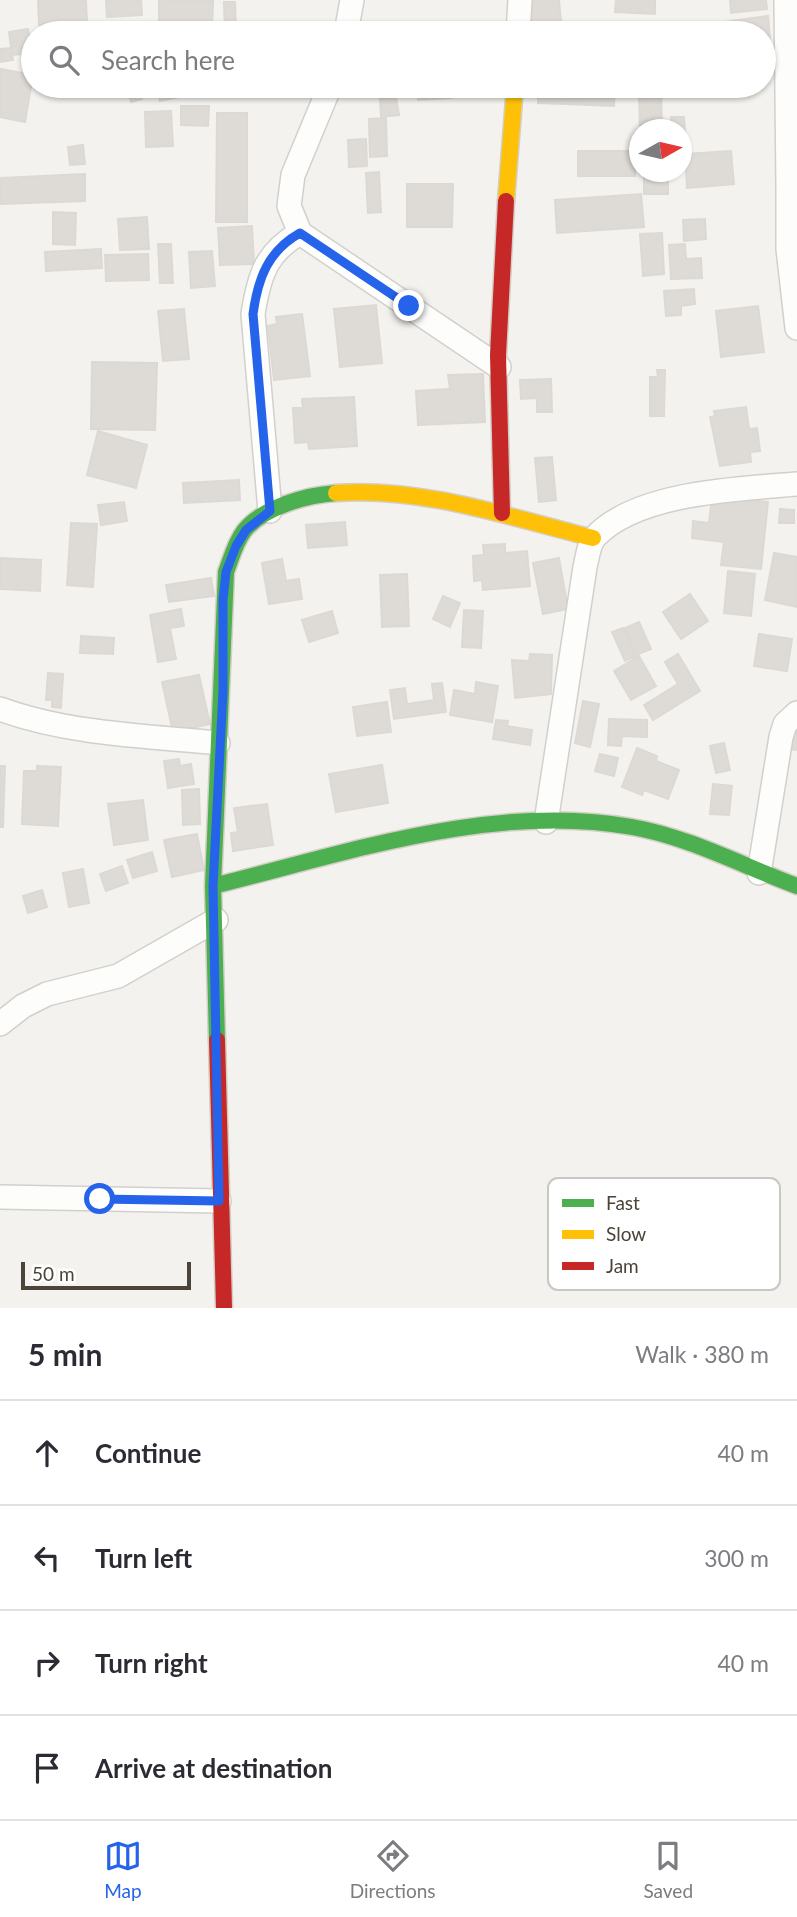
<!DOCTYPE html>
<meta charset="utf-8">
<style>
body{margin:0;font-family:Lato,sans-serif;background:#f2f2f3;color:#2b2b33}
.compass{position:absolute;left:629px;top:119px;width:63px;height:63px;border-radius:50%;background:#fff;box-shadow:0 2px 5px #0004;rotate:82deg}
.scale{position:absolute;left:21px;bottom:18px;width:170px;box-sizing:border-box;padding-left:7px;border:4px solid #4b4439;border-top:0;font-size:19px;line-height:24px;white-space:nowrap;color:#4b4439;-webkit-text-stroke:5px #fff;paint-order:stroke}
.stop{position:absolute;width:21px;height:21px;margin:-16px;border:5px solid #2563eb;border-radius:50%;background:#fff}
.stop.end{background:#2563eb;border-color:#fff;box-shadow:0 2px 7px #0008}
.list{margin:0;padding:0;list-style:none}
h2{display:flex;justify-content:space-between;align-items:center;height:91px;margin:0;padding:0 28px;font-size:30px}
h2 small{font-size:23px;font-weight:400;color:#7c7c81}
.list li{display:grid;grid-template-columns:46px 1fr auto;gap:21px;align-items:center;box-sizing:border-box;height:105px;padding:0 28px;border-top:2px solid #e1e1e2}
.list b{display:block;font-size:26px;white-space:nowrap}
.list em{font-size:23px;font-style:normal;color:#7c7c81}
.icon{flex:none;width:38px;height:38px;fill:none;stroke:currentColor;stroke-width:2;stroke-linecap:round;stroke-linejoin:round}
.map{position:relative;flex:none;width:797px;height:1308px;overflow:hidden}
.search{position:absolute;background:#fff;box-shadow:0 2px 5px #0004;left:21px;right:21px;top:21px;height:77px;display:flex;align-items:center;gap:18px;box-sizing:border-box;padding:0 24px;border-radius:38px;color:#7c7c81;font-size:26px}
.sheet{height:511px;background:#fff}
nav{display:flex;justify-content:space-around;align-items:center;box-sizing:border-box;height:98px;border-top:2px solid #e1e1e2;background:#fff;font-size:19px;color:#7c7c81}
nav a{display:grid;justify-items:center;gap:4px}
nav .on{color:#2563eb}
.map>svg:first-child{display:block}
.building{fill:#dedbd6;stroke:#dcd9d4;stroke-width:2}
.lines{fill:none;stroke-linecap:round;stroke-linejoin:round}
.street-casing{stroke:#d2d0cb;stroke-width:26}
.fast-casing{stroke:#d3cfc5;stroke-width:19}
.slow-casing{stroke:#d3cfc5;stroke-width:19}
.jam-casing{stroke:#d3cfc5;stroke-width:19}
.street{stroke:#fdfdfc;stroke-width:23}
.fast{stroke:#4caf50;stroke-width:16}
.slow{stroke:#ffc107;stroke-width:16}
.jam{stroke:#c62828;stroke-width:16}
.route{stroke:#2563eb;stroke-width:9}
.key{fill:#fff;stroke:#c9c7c4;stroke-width:2}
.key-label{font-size:19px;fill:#4b4439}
</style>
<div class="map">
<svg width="797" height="1308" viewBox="0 0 797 1308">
<rect width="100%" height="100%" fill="#f4f2ee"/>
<path class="building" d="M38,0h48l1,23 -48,2z
M106,0h35l1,15 -35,2z
M159,0l54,1 -1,32h-41v-7h-12z
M525,0h34l3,33h-34z
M616,0h39v14l-40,-2z
M730,0h36l1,9 -36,4z
M224,2h11l1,31h-11z
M768,16l2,23 -6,1v-7h-39l-2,-11z
M463,23l53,4 -1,6h-53z
M635,25l1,8h-43v-6z
M668,26h30v7h-30z
M28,29l4,24 -20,2 -3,-23z
M11,48l2,12 -13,2v-13z
M1,69l32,6 -8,47 -25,-5z
M157,86h40l1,7 -38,8z
M221,86h22v6l-23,-3z
M418,86h33v12l-33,2z
M483,86h25v6h-25z
M538,86h77l-1,20 -76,-3z
M639,87h22l1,43h-22v5z
M140,91l2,8 -11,3 -2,-9z
M396,97l3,18 -18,2 -1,-18z
M181,106h28l-1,20 -27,-1z
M171,111l2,35 -27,1 -1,-35z
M217,113h30v109h-31z
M671,117h13l2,28h-4v-15h-11z
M386,118l1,38 -17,1 -1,-38z
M366,139l1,27 -18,1 -1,-27z
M83,145l2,19 -15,1 -2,-18z
M578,151h57v25h-57z
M731,151l3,33 -47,4 -2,-34z
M379,172l2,40 -13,1 -2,-40z
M644,172h24v22h-24z
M85,174v27l-85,3v-26z
M407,184h46l-1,43h-45z
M641,194l3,33 -87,6 -2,-33z
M53,212l23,1 -1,32 -22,-1z
M147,217l2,32 -29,1 -2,-31z
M705,219l1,20 -22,2 -1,-21z
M252,226l2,38 -34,1 -2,-37z
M662,233l2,41 -21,2 -3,-42z
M158,244h13l2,39h-13z
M685,244l1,15 15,-1 1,20 -31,1 -2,-34z
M101,249l1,19 -56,3 -1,-19z
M212,251l3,35 -24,2 -2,-36z
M148,254l1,26 -43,1 -1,-26z
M694,289l1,15 -14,2v9l-15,1 -2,-25z
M376,305l6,58 -42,4 -6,-58z
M758,306l6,46 -43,5 -5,-46z
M184,309l5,50 -26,2 -5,-50z
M302,314l8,62 -36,4 -6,-54 9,-2 -1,-7z
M92,362l65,1 -2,67 -64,-1z
M657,370h8l-1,46h-14v-39h8z
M483,374l2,48 -67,3 -2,-34 34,-2 -2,-14z
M551,379l1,33h-15v-14l-16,1 -1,-19z
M354,397l3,49 -48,3 -1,-7 -13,1 -2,-35h10l-1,-9z
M746,407l3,22 8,-1 3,23 -10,1 1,10 -31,4 -10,-49 5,-1 -1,-5z
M98,431l49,14 -11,43 -49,-13z
M552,457l4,43 -17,2 -4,-44z
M239,480l1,20 -56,3 -1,-20z
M712,496l56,6 -7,67 -40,-4 3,-23 -32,-4 1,-17 16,2z
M124,502l3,19 -26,4 -3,-20z
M780,509l14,1v13h-15z
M345,522l2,23 -39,3 -2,-23z
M71,523l26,1 -4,63 -26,-2z
M505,544v9l22,-2 3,35 -47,4 -1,-10 -8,1 -1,-25 11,-1 -1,-10z
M774,553l23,4v50l-32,-7z
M0,558l41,2 -1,31 -40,-2z
M559,558l9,51 -25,5 -10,-51z
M282,559l4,22 13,-2 3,20 -33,5 -7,-41z
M728,571l27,3 -4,42 -27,-3z
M407,574l2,52 -27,1 -2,-52z
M211,578l3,18 -45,6 -3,-17z
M690,594l18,27 -27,18 -18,-27z
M443,596l17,7 -10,24 -17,-8z
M181,609l3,17 -14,2 6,31 -18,3 -8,-47z
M464,610l19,1 -2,37 -19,-1z
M332,611l6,22 -29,9 -7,-22z
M639,622l12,27 -15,6 -11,-27z
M623,628l12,28 -10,5 -13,-29z
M759,634l33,5 -5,32 -33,-5z
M81,636l33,2 -1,16 -33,-1z
M530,654l22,1 -1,39 -36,4 -3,-38 17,1z
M678,654l22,37 -47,29 -9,-15 34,-21 -13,-22z
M639,656l17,30 -25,14 -17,-29z
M48,673l15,1 -2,34 -9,-1v-7h-6z
M199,675l11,49 -37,8 -11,-50z
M476,682l22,4 -6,36 -42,-7 4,-25 21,4z
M442,683l4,29 -52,7 -4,-29 15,-2 2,16 27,-4 -2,-16z
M583,701l16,3 -9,43 -15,-4z
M387,702l4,30 -34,4 -4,-29z
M609,719l38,1v17l-25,-1 -1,10 -13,-1z
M496,720l12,1 -1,5 25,4 -2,15 -37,-6z
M791,731l6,1v18l-9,-1z
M724,743l6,27 -14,3 -6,-27z
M637,748l20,8 -1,5 23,9 -11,29 -24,-9 -2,5 -20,-8z
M600,754l18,4 -4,18 -19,-5z
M179,759l1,7 11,-2 3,20 -26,4 -4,-27z
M382,765l6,38 -52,9 -7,-38z
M0,766h5l-2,61h-3z
M37,766l24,1 -3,59 -36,-2 2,-53h13z
M713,784l19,2 -3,29 -19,-1z
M199,789l1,35 -17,1 -1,-35z
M143,800l5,40 -34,5 -6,-41z
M267,804l6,41 -40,6 -2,-18 7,-1 -4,-24z
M197,834l7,36 -32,7 -8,-37z
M152,852l5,19 -24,7 -6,-18z
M122,866l6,17 -22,8 -6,-17z
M83,869l6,34 -20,4 -6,-34z
M42,890l5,17 -19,6 -5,-17z"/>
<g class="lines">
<g class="street-casing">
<path id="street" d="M786,0l2,189
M346,33l6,-33
M518,33l2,-33
M330,86l-37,89 -4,31 11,27 199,134
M797,186l-9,3v60l9,79
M270,511l-17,-197c6,-38 13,-62 47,-81
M0,709c68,25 146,27 218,34
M546,822l39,-255c2,-8 4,-24 10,-30 42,-45 144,-48 202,-53
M759,873l22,-136 4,-13 12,-11
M0,1024l23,-18 24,-12 71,-18 98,-56
M0,1197l219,4"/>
</g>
<g class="fast-casing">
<path id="fast" d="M213,886c134,-33 280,-84 419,-59 57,10 111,39 165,59
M217,1040l-4,-154 13,-314c5,-13 9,-29 18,-41 19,-24 63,-36 92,-38"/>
</g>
<g class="slow-casing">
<path id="slow" d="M506,201l9,-115
M336,493c87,-6 173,24 257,45"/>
</g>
<g class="jam-casing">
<path id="jam" d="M502,513l-4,-158 8,-154
M217,1040l7,268"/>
</g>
<use href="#street" class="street"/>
<use href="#fast" class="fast"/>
<use href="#slow" class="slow"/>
<use href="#jam" class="jam"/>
</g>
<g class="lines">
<path class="route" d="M100,1199l119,2 -6,-315 10,-195v-91l3,-28 10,-26 10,-16 24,-19 -17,-197c5,-36 15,-63 47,-81l109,73"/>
</g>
<rect x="548" y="1178" width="232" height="112" rx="10" class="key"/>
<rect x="562" y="1199" width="32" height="8" fill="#4caf50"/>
<rect x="562" y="1230" width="32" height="9" fill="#ffc107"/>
<rect x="562" y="1262" width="32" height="8" fill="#c62828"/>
<g class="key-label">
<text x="606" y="1210">Fast</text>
<text x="606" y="1241">Slow</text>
<text x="606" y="1273">Jam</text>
</g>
</svg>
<svg class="compass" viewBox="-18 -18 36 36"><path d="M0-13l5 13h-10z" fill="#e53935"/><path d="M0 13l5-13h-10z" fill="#7c7c81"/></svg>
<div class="scale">50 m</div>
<div class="stop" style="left:100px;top:1199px"></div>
<div class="stop end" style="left:409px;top:306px"></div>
<div class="search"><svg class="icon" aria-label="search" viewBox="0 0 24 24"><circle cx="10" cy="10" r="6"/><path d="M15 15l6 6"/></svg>Search here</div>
</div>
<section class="sheet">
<h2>5 min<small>Walk · 380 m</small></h2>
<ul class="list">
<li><svg class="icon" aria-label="ahead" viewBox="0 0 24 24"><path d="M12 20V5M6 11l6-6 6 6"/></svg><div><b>Continue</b></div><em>40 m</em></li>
<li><svg class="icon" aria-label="left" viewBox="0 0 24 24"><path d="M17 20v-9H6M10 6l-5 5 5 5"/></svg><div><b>Turn left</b></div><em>300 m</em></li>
<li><svg class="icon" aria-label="right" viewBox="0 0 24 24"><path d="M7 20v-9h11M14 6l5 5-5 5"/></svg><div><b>Turn right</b></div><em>40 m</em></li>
<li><svg class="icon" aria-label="arrive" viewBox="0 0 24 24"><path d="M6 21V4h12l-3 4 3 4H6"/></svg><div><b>Arrive at destination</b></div></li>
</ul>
</section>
<nav>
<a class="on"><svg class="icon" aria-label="map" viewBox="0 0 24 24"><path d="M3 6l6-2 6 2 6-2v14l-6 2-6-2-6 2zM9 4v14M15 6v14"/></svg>Map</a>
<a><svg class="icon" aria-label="directions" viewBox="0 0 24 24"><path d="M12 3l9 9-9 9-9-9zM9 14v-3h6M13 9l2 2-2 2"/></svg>Directions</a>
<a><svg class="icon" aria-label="saved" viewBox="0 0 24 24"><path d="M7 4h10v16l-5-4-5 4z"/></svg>Saved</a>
</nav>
